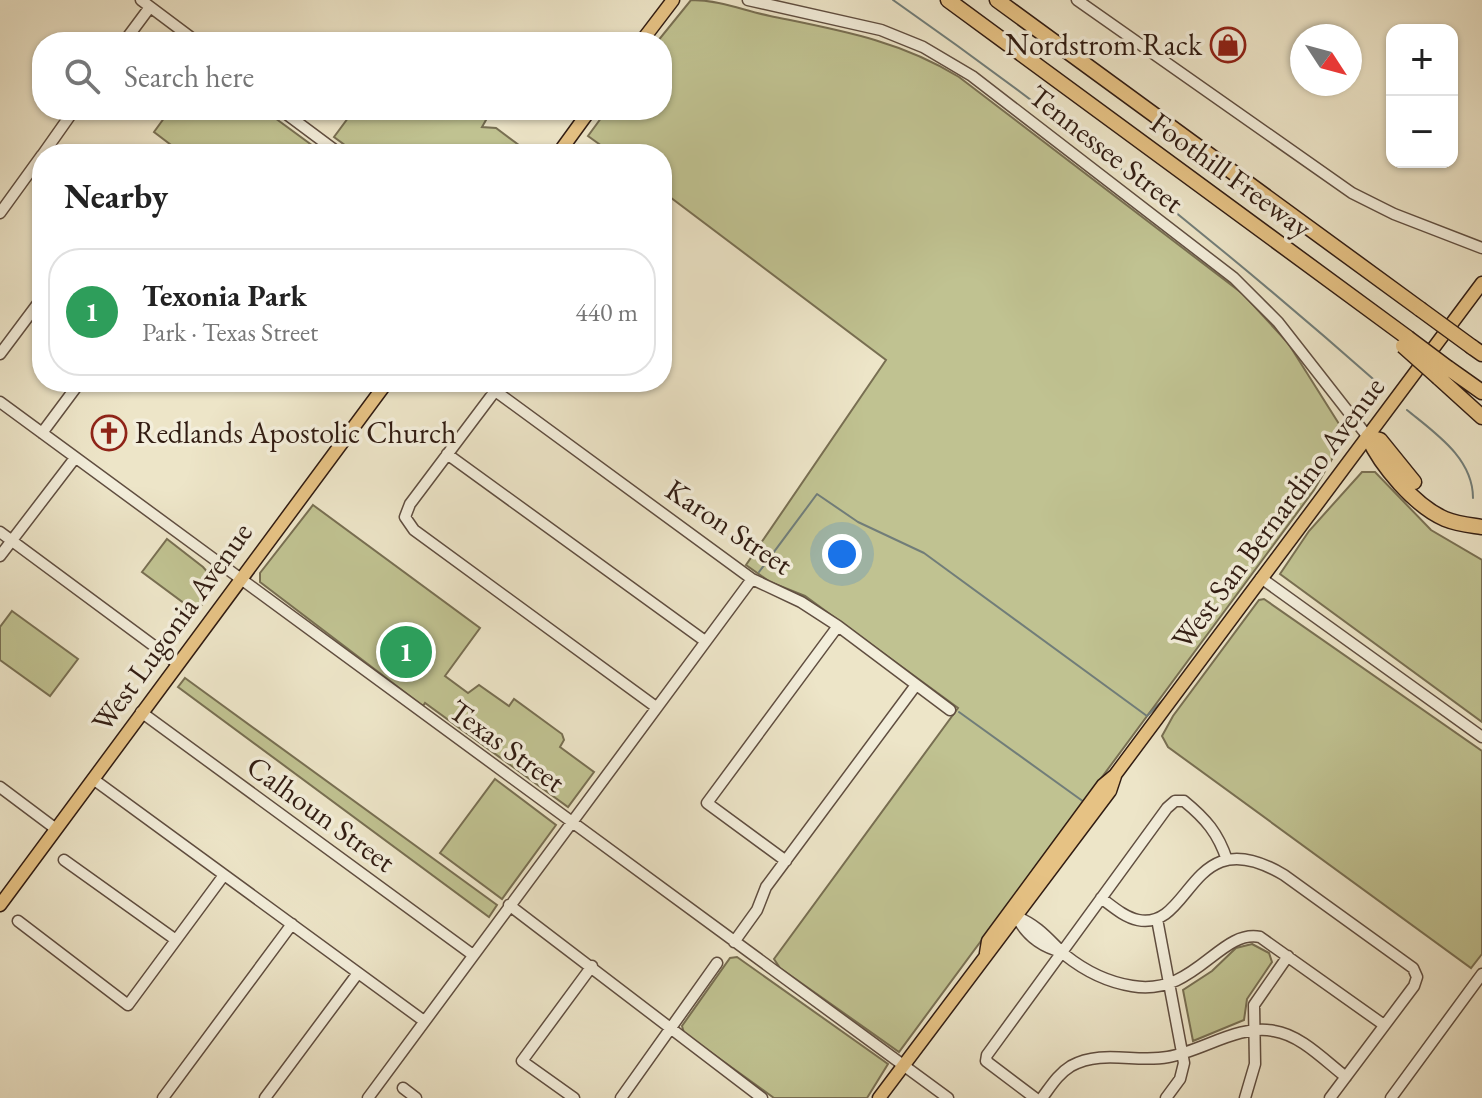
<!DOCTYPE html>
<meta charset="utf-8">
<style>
body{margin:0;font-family:"EB Garamond",serif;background:#f2f2f2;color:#222}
.controls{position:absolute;right:24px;top:24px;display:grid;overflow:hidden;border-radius:16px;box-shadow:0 2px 6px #0004}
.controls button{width:72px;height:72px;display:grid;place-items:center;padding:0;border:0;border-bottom:2px solid #e0e0e0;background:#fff;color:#222;font:40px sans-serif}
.compass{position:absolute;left:1290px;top:24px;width:72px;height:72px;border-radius:50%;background:#fff;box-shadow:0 2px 6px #0004;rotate:126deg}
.you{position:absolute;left:842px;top:554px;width:28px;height:28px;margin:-20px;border:6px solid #fff;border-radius:50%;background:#1a73e8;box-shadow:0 0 0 12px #1a73e833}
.badge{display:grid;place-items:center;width:52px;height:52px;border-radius:50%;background:#0b8043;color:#fff;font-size:26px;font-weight:700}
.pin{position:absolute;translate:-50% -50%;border:4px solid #fff;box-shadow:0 2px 8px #0006}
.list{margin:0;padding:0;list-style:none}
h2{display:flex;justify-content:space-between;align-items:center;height:104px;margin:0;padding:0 32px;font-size:34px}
h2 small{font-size:26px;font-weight:400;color:#767676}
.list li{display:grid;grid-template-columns:52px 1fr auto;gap:24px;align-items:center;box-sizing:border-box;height:128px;margin:0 16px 16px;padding:0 16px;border:2px solid #e0e0e0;border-radius:32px}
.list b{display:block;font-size:30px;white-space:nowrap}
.list p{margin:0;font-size:26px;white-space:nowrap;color:#767676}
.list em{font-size:26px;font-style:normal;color:#767676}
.icon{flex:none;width:44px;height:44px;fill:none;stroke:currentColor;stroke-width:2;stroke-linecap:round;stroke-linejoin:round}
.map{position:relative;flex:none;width:1482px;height:1098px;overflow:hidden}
.search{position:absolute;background:#fff;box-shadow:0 2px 6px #0004;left:32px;top:32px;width:640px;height:88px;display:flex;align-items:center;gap:20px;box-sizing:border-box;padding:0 28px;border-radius:32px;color:#767676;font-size:30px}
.panel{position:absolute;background:#fff;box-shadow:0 2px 6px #0004;left:32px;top:144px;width:640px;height:248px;border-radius:32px}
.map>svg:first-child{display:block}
.green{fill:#c0c291;stroke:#786f52;stroke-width:2}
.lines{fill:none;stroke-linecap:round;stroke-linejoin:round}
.stream{stroke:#717d79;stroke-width:2}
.minor-casing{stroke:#604e40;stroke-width:13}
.major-casing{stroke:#311c12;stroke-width:15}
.highway-casing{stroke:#311c12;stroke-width:17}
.minor{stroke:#f3eedb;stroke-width:10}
.major{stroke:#e6c284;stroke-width:12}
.highway{stroke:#e6c284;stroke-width:14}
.highway-bridge-casing{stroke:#311c12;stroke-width:17;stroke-linecap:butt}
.highway-bridge{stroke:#e6c284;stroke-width:14}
.labels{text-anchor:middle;stroke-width:7;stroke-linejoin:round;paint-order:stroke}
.poi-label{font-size:30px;fill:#311c12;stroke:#f3eedb;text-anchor:end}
.street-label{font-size:30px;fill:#311c12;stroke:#f3eedb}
</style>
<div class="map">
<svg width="1482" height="1098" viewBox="0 0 1482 1098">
<rect width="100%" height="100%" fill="#ede5c8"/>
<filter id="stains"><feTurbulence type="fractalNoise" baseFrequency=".0025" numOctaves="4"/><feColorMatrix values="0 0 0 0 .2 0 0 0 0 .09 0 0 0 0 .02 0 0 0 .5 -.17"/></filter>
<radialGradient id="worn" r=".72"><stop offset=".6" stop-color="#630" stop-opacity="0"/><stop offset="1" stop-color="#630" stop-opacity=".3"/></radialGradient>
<path class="green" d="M691,0c29,0 51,10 79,16 68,14 129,24 189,61l284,217 45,49 58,92 -32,55 -415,562 -119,-84 -6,-9 184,-251 -153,-112 -35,-14 -24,-17 140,-205 -224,-169v-37h-49l-25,-18 19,-26h55v-68h-5z
M170,110h94l60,44h-141l-29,-22z
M354,110h119l13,10 -4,7 14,1 35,26h-174l-23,-17z
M1362,472h13l56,58 51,30v162l-202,-148 29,-43z
M313,505l167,123 -35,48 23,17 11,-8 30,21 5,-7 48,35 2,6 -4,7 34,25 -26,35 -143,-104 -2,3 -163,-124v-9z
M167,539l36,28 15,17 -22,28 -54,-40z
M1264,599l218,152v203l-11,14 -303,-221 -6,-11 11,-20 86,-116z
M12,611l66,48 -28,37 -50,-36v-33z
M185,678l312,227 -8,12 -311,-230z
M495,779l61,46 -54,74 -62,-46z
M1252,944l17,9 3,9 -25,37 -3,21 -51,21 -10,-51 29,-19 24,-23z
M737,957l151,107 -21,34h-93l-90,-65 -2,-7 48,-68z"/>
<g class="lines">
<path class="stream" d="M893,0c170,119 332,248 487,385
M1407,410c28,23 66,48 66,88
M759,572l58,-78 41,28 66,31 223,163 17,-17
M959,712l125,90"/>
<g class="minor-casing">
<path id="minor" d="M141,0l56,42
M748,0l133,30 42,17 49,29 262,202 44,44 90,115
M1077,0l275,193 42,21 88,34
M124,42l26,-35
M281,110l59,44
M43,154l31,-44
M0,213l42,-58
M0,354l42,-56
M483,382l269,197 49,23 37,24 112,84
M495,391l-85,113 -5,13 9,13 242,177
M0,402l948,696
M42,433l38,-51
M447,454l258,187
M0,532l177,131
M0,556l75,-98
M1261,578l221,159
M141,712l332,243
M93,779l331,242
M0,787l56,42
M64,860l112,80
M786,861l-79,-58 131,-177
M1101,898c11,8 23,19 37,22 55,11 51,-102 146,-45l129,93 4,9 -3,9 -84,112
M509,905l253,193
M1017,917c22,9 32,23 48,38 20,16 42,27 67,31 63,11 87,-57 128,-49l124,88
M1017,917c9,18 25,30 45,35
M1157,919l27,144 -4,16 -14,19
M18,921l110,84 96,-130
M734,942l23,-32 9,-23 150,-202
M403,1088l13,10
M163,1098l129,-174
M265,1098l93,-125
M368,1098l384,-519
M574,1098l-52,-37 70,-95
M621,1098l96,-135
M1035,1098l-49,-37 1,-6 180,-247 8,-7h9c22,18 34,32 43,59
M1042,1098c9,-12 16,-24 29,-32 30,-17 65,-3 97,-9 35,-6 70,-33 106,-26 27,4 51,30 72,46
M1245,1098l10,-34 -1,-59 34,-49
M1391,1098l91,-124"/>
</g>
<g class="major-casing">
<path id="major" d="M641,42l32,-42
M558,154l32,-44
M0,905l387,-523
M986,953l2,-12 115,-156 12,-10 367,-492
M879,1098l231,-307 5,-15"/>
</g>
<g class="highway-casing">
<path id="highway" d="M948,0l460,338
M997,0l423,309
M1472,347l10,7
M1448,368l34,24
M1439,378l43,39
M1368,437c13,29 47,69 77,82 12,5 24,6 37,8
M1368,437l12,3 34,42"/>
</g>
<use href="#minor" class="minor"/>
<use href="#major" class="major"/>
<use href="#highway" class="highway"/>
<g class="highway-bridge-casing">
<path id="highway-bridge" d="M1420,309l52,38
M1408,338l40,30
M1403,346l36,32"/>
</g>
<use href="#highway-bridge" class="highway-bridge"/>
</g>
<defs>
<g id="shop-ring" transform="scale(1.8)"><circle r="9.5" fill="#f3eedb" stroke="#8f2418" stroke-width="1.5"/><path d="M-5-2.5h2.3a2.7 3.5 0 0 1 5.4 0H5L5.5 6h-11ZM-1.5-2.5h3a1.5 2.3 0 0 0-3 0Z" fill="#8f2418"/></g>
<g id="church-ring" transform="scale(1.8)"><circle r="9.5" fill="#f3eedb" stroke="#8f2418" stroke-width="1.5"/><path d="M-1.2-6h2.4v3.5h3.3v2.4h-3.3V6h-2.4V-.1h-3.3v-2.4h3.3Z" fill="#8f2418"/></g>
</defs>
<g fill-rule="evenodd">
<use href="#shop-ring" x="1228" y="45"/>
<use href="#church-ring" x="109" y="433"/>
</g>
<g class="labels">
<g class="poi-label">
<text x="1202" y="55">Nordstrom Rack</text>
<text x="135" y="443" text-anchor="start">Redlands Apostolic Church</text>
</g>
<g class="street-label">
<text transform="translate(1106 149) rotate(38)" y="10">Tennessee Street</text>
<text transform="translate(1231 175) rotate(36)" y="10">Foothill Freeway</text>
<text transform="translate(1278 513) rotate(-53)" y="10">West San Bernardino Avenue</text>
<text transform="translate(729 527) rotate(34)" y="10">Karon Street</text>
<text transform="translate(172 627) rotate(-54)" y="10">West Lugonia Avenue</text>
<text transform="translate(507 746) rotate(36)" y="10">Texas Street</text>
<text transform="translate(321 814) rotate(36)" y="10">Calhoun Street</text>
</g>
</g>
<rect width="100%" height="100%" filter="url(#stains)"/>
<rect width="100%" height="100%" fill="url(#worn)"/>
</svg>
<div class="controls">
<button>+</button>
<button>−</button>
</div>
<svg class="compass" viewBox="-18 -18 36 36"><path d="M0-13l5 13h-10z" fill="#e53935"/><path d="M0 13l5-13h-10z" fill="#767676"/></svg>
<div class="you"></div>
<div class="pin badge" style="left:406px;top:652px;background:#2e9e5b">1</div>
<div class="search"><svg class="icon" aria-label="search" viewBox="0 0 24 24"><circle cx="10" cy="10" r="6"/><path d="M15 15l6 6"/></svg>Search here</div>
<section class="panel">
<h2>Nearby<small></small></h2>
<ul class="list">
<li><span class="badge" style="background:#2e9e5b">1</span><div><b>Texonia Park</b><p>Park · Texas Street</p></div><em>440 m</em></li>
</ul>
</section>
</div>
